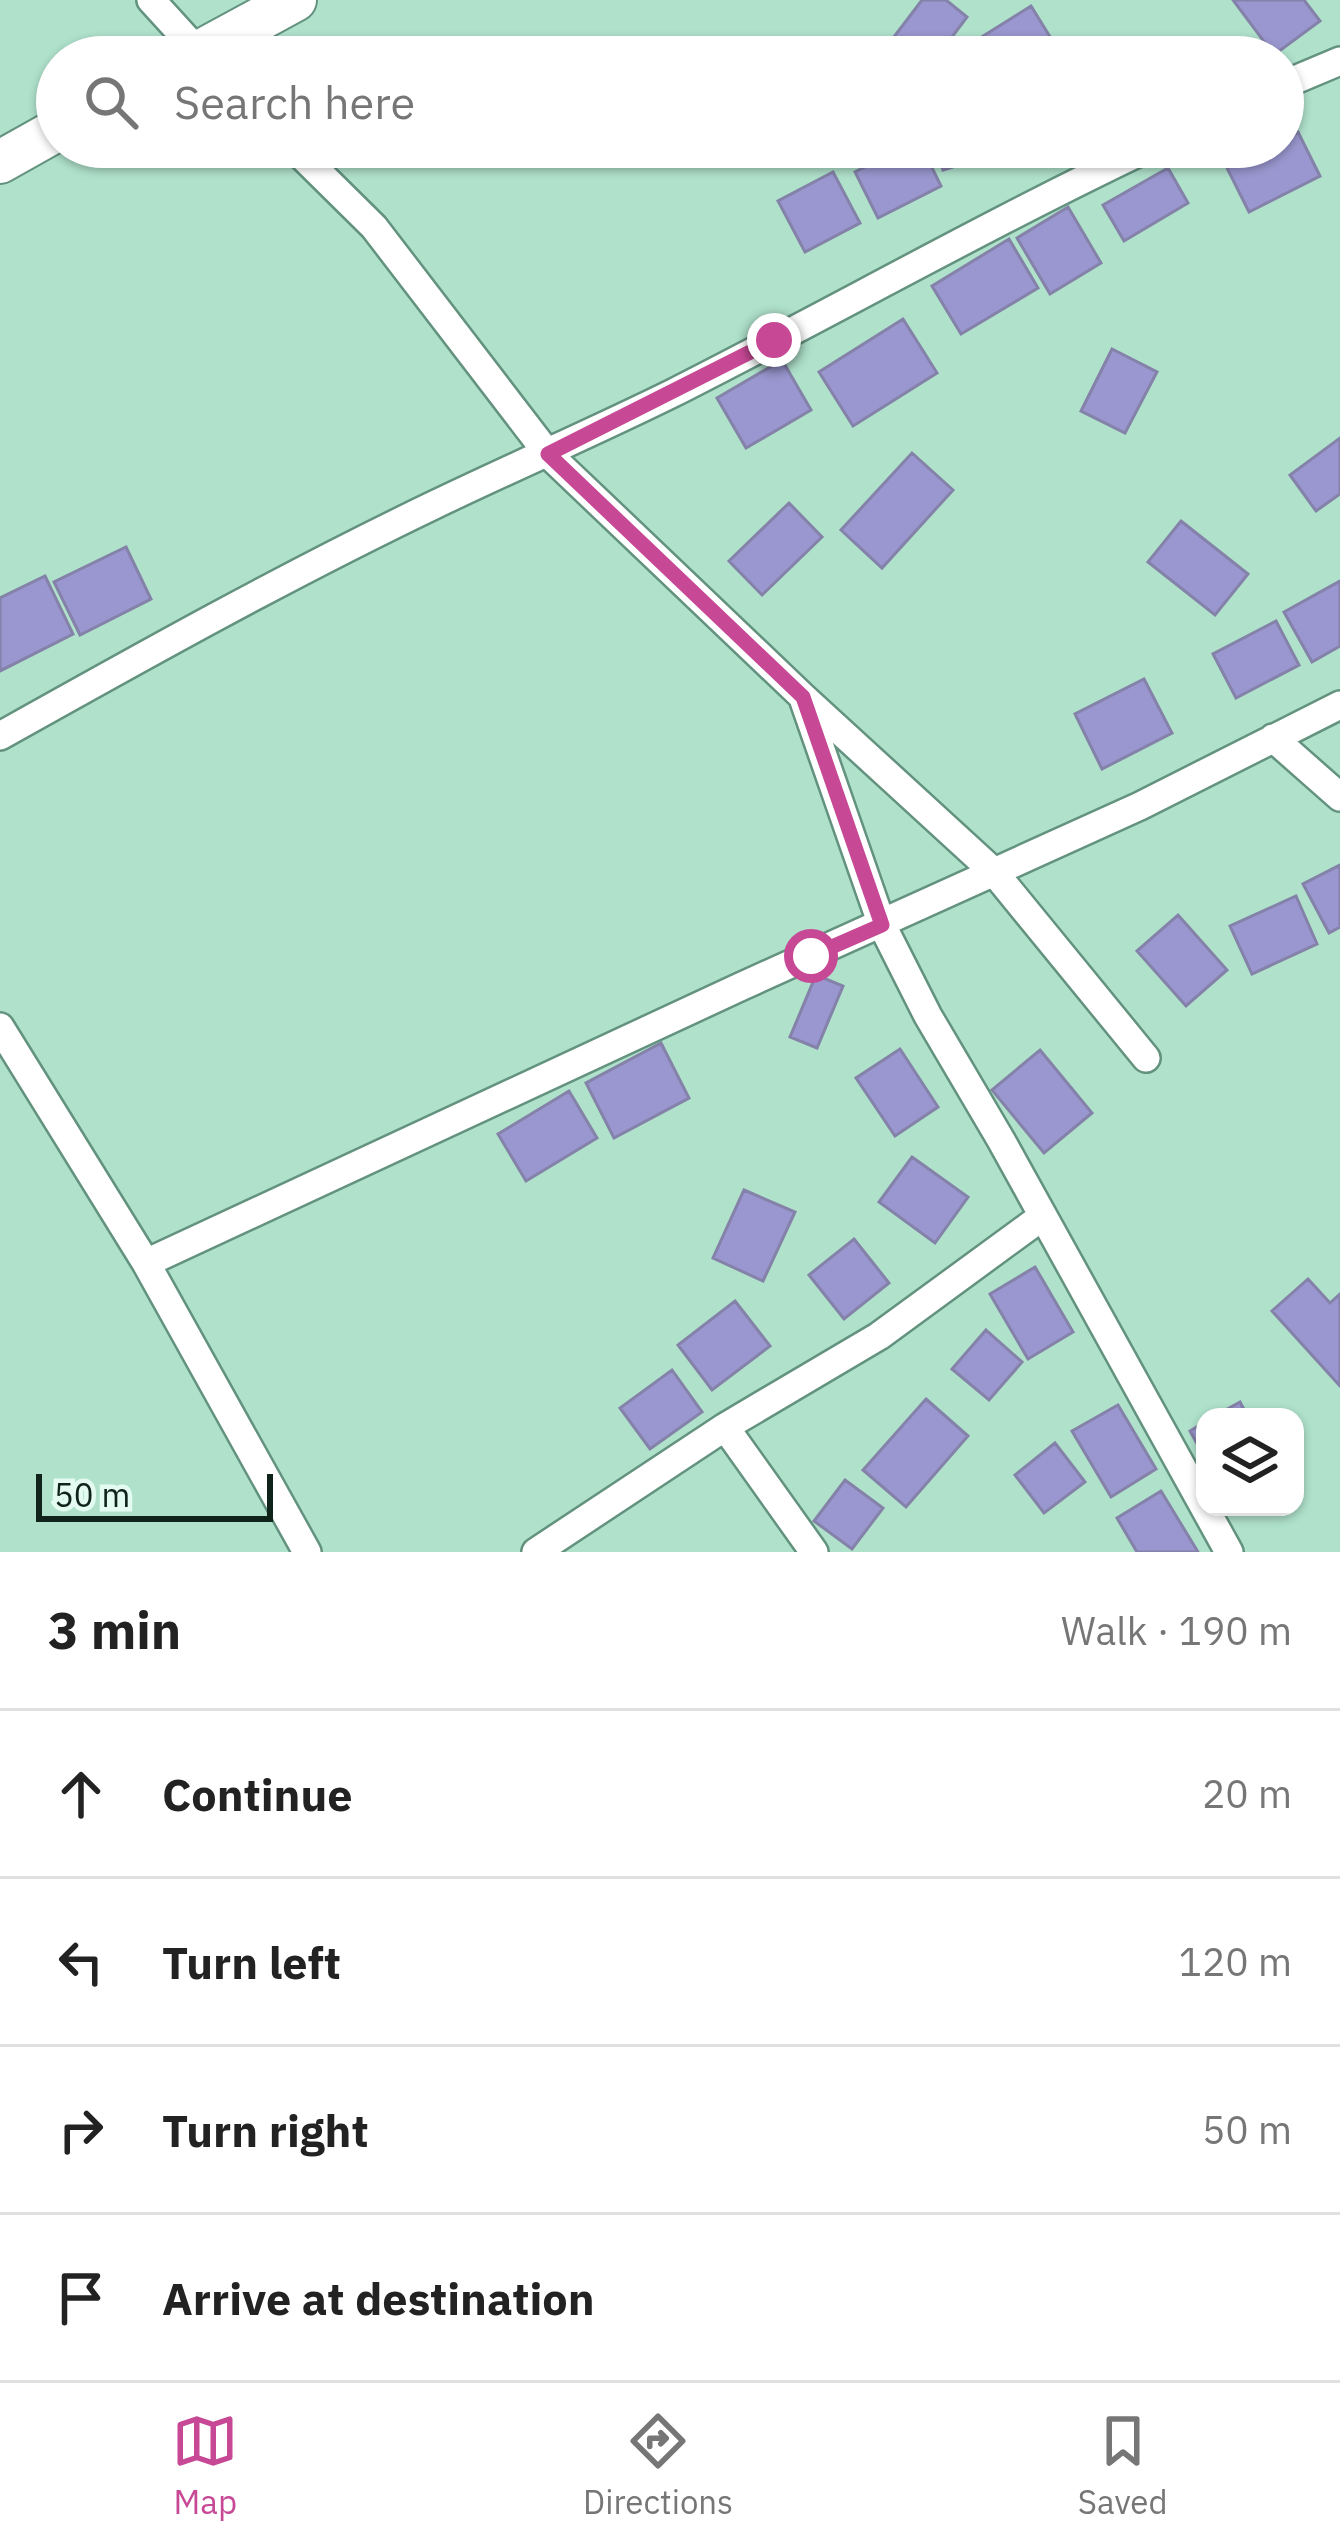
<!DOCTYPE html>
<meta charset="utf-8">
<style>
body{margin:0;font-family:"IBM Plex Sans",sans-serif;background:#f2f2f2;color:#222}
.controls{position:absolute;right:36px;bottom:36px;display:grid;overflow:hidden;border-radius:24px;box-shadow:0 3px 9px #0004}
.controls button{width:108px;height:108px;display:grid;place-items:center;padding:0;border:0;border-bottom:3px solid #e0e0e0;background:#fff;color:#222;font:60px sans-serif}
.scale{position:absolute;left:36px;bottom:30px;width:237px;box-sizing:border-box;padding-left:12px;border:6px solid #0f231b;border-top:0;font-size:33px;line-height:42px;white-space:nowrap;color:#0f231b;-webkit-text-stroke:9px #e3fbf0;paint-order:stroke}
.stop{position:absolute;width:36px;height:36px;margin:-27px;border:9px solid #c74895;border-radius:50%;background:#fff}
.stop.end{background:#c74895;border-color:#fff;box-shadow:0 3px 12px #0008}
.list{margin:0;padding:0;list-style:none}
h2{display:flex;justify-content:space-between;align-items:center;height:156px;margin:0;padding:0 48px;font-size:51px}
h2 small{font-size:39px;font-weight:400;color:#767676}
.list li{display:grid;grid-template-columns:78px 1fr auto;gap:36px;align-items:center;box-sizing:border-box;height:168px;padding:0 48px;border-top:3px solid #e0e0e0}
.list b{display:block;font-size:45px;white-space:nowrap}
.list em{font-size:39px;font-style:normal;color:#767676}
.icon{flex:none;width:66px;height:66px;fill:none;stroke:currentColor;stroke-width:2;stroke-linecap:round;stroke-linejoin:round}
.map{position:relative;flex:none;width:1340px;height:1552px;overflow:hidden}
.search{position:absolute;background:#fff;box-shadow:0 3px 9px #0004;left:36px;right:36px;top:36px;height:132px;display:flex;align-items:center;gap:30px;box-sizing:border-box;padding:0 42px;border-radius:66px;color:#767676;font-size:45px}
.sheet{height:828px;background:#fff}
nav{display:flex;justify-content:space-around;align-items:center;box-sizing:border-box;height:168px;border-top:3px solid #e0e0e0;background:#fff;font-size:33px;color:#767676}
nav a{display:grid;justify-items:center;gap:6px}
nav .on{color:#c74895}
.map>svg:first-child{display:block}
.building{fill:#9a97d0;stroke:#8482a9;stroke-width:3}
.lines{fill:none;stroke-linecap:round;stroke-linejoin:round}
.street-casing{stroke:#63927f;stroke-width:32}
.primary-casing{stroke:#63927f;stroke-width:46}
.street{stroke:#fff;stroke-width:27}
.primary{stroke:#fff;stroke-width:42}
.route{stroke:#c74895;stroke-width:15}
</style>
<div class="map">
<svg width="1340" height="1552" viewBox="0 0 1340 1552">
<rect width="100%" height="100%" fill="#afe1cb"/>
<path class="building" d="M922,0h24l21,17 -30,40h-36l-14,-11z
M1233,0h71l16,21 -46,34z
M1031,6l26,42 -15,9h-73l-5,-9z
M1298,132l22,44 -71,36 -22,-44 41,-21h15v-7z
M905,147h17l19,39 -63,32 -23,-46z
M936,147h65l2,4 -60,19z
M1168,168l20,35 -64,38 -21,-36z
M833,172l27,51 -55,29 -27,-51z
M1068,207l33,56 -51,31 -33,-56z
M1009,239l29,49 -77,46 -29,-48z
M903,319l34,54 -84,53 -34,-54z
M1112,349l45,23 -32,61 -44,-22z
M782,360l29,50 -65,38 -29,-50z
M1340,438v56l-24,17 -26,-36z
M912,453l41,37 -71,78 -41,-38z
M789,503l33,34 -60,58 -33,-34z
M1181,521l67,53 -33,41 -67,-53z
M126,547l25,52 -71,36 -26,-53z
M45,576l28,58 -73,37v-73z
M1340,581v65l-28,16 -28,-50z
M1276,621l23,44 -63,33 -23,-44z
M1144,679l28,54 -70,36 -27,-55z
M1340,865v62l-11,6 -26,-49z
M1296,896l21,48 -65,30 -22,-48z
M1178,915l49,55 -41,36 -49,-55z
M816,975l27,11 -26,62 -27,-11z
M661,1043l28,55 -75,40 -28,-55z
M900,1049l38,58 -43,29 -39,-58z
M1040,1050l52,63 -48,40 -52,-63z
M569,1091l28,47 -71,43 -28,-47z
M912,1157l56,40 -33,46 -56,-41z
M744,1190l51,22 -32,69 -50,-23z
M854,1239l35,44 -45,36 -35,-44z
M1035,1267l38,65 -45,27 -38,-65z
M1308,1279l22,24 10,-9v92l-68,-75z
M735,1301l35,45 -58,44 -34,-45z
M986,1330l36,32 -33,38 -37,-31z
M672,1370l30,42 -52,37 -30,-41z
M926,1399l42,37 -62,71 -43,-37z
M1240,1402l8,15h-35z
M1118,1405l38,64 -45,28 -39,-66z
M1205,1422v36l-15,-27z
M1055,1443l30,39 -41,31 -29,-38z
M845,1480l38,28 -31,41 -38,-28z
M1161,1491l37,61h-61l-20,-34z"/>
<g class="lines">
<g class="street-casing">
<path id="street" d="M151,0l52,57
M1283,85l57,-24
M293,147l81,80 174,227 255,243 191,175 152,186
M804,701l78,224 46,91 73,124 228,412
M0,736c143,-80 286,-160 434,-231 79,-38 160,-73 239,-112 160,-81 315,-169 477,-246
M1273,738l67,59
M0,1027l146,236 161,289
M146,1263l594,-276 400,-181 200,-101
M725,1427l89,125
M536,1552l189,-125 154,-91 164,-120"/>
</g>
<g class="primary-casing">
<path id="primary" d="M190,57l105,-57
M0,162l57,-32"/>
</g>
<use href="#street" class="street"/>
<use href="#primary" class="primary"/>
</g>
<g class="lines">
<path class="route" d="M774,340l-226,114 255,243 79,228 -71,31"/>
</g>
</svg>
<div class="controls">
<button><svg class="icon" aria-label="layers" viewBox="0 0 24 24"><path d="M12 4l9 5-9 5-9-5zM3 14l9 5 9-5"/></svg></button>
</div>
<div class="scale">50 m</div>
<div class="stop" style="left:811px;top:956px"></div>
<div class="stop end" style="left:774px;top:340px"></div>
<div class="search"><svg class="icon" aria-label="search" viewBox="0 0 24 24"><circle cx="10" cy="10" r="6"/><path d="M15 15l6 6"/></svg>Search here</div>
</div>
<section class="sheet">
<h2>3 min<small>Walk · 190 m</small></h2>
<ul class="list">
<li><svg class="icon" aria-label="ahead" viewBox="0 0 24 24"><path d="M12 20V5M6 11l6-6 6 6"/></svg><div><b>Continue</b></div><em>20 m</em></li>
<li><svg class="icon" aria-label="left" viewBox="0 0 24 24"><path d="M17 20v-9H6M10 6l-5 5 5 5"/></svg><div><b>Turn left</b></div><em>120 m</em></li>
<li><svg class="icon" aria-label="right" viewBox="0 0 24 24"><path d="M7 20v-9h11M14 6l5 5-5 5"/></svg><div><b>Turn right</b></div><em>50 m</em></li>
<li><svg class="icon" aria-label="arrive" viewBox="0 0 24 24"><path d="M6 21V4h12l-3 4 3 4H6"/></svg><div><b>Arrive at destination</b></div></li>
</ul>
</section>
<nav>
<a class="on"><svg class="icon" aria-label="map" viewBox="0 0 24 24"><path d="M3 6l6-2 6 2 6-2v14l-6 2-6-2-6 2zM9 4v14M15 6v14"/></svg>Map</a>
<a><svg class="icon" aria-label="directions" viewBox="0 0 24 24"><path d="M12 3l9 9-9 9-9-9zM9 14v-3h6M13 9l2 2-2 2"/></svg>Directions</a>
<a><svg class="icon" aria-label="saved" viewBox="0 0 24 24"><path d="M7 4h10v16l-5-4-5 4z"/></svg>Saved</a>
</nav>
